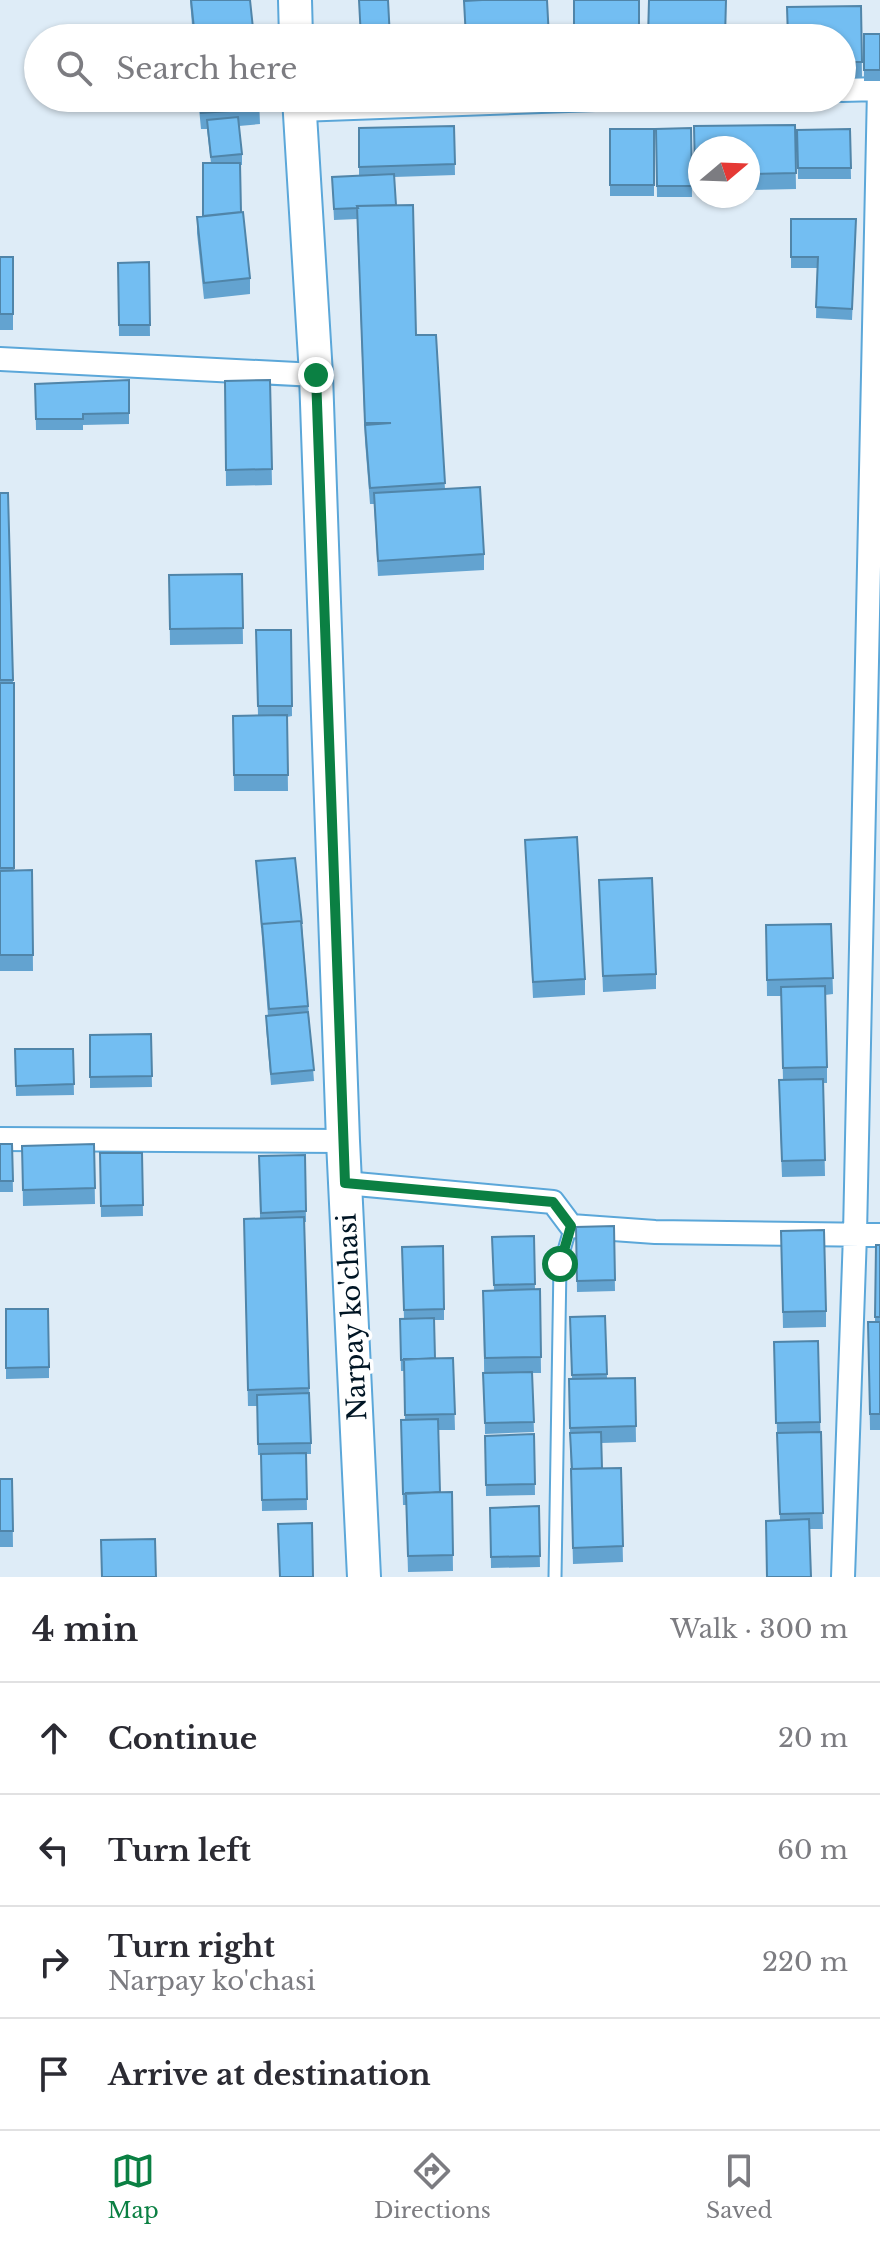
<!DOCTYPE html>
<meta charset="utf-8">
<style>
body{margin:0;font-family:"Libre Baskerville",serif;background:#f2f2f3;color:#2b2b33}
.compass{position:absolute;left:688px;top:136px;width:72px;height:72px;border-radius:50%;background:#fff;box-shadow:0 2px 6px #0004;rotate:71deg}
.stop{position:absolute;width:24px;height:24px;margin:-18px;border:6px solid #0b8043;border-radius:50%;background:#fff}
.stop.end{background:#0b8043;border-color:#fff;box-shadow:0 2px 8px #0008}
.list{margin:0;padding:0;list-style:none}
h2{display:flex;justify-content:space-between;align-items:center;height:104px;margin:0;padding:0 32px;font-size:34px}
h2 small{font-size:26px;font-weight:400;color:#7c7c81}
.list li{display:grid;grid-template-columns:52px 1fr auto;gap:24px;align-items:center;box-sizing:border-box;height:112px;padding:0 32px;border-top:2px solid #e1e1e2}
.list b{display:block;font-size:30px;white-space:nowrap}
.list p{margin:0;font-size:26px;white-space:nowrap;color:#7c7c81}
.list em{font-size:26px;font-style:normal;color:#7c7c81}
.icon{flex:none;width:44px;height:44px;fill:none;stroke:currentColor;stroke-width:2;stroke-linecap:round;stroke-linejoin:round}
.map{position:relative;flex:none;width:880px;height:1577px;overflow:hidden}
.search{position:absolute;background:#fff;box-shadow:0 2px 6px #0004;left:24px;right:24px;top:24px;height:88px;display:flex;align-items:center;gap:20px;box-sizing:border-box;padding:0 28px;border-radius:44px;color:#7c7c81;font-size:30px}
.sheet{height:552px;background:#fff}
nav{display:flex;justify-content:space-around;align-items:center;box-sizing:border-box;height:112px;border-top:2px solid #e1e1e2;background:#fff;font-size:22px;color:#7c7c81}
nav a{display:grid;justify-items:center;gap:4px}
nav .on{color:#0b8043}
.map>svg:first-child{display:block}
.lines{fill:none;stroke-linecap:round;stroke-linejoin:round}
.lane-casing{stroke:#5ba7d9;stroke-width:15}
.street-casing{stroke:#5ba7d9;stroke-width:26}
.secondary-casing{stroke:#5ba7d9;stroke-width:36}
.lane{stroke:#fff;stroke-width:11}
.street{stroke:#fff;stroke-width:22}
.secondary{stroke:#fff;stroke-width:32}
.wall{fill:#63a3d0}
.building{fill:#73bef2;stroke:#5085a9;stroke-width:2}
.route{stroke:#0b8043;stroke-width:10}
.labels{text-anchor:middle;stroke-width:7;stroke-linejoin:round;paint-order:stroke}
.street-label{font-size:26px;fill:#001524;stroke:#fff}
</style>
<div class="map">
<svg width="880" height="1577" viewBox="0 0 880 1577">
<rect width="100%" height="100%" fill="#deecf7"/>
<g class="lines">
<g class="lane-casing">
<path id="lane" d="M555,1577l5,-313 11,-38"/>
</g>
<g class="street-casing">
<path id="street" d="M842,90l38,-1
M299,110l323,-12
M0,359l316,16
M0,1139l343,2
M345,1183l208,19 18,24 84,6 225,3
M843,1577l12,-343 24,-1145"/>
</g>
<g class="secondary-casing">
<path id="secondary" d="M295,0l1,38
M299,98l17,277 27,766 21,436"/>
</g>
<use href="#lane" class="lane"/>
<use href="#street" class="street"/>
<use href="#secondary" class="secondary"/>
</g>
<path class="wall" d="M190,0h60l4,38h-61z
M861,6l1,72h-20v-40z
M864,34h16v47h-16z
M198,98h61l1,26 -21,2 3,28v11h-2l1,47 9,66v16l-46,5 -7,-66v-16l6,-1 8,-53 -4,-34h-6z
M795,125l1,64 -48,1v-42h-48v42h-5l-1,-64z
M454,126l1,49 -61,2 2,28 20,130h20l9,154 39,65v16l-106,6 -4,-72h-4l-5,-63 -8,-222 -23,1 -2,-43 27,-1v-48z
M691,128l1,69h-35l-1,-68z
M610,129h44v67h-44z
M850,129l1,50h-53l-1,-49z
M791,219l65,11 -4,90 -36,-2 1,-50h-26z
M0,257h13v73h-13z
M149,262l1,74h-31l-1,-73z
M129,380v44l-46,1v5h-47l-1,-46z
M270,380l2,105 -46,1 -1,-105z
M0,493h8l5,190h1v187h18l1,101h-33z
M242,574l1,70 -73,1 -1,-70z
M256,630h35l1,86 -5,1 1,74h-54l-1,-75h25z
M525,840l60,139v16l-52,3z
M256,861l46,63 12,157 -43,4 -5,-58v-11h2z
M599,880l57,94v15l-53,3z
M831,924l2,70 -8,1 2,72v16h-4l2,93 -43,1 -3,-81 4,-16 -2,-84h-14l-1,-71z
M151,1034l1,53 -62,1v-53z
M15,1049h58l1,46 -58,1z
M0,1144h12l1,48h-13z
M94,1144l1,60 -72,2 -1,-60z
M100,1153h42l1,63 -42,1z
M305,1155l1,67h-2l7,221v11h-5l1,56 -45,1 -1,-56h-3l-1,-49h-9l-4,-171 16,-17 -1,-62z
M614,1226l1,65 -38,1 -1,-65z
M781,1231l45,80v16l-43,1z
M534,1236l1,54 5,-1 1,84h-9l2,59 -49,2 -2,-143h11l-2,-54z
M876,1245h4v185h-10l-2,-108h7z
M402,1247l42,62v11h-10l1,38h18l2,72h-17l2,62h12l1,79 -45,1 -2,-67h-3l-2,-74 4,-11 -1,-49h-3l-1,-52h4z
M6,1309l43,58v11l-43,1z
M605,1316l2,62h28l1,64 -35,1 1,25h19l2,94 -50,2 -4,-169 3,-16 -2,-62z
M818,1341l5,188h-13l-30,-9 -6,-178z
M534,1434l1,61 -49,1 -1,-60z
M0,1479h12l1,68h-13z
M539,1506l1,61 -49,1 -1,-60z"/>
<path class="building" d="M191,0h59l4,38h-59z
M359,0h29l2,38h-29z
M482,0h65l2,38h-83l-2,-37z
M574,0h65v38h-65z
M649,0h77l-1,38h-77z
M861,6l1,56h-20v-24h-54l-1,-31z
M864,34h16v36h-16z
M200,98h59l1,11 -59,4z
M238,117l4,37 -31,3 -4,-37z
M795,125l1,48 -48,1v-26h-48v26h-5l-1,-48z
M454,126l1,38 -96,3v-39z
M691,128l1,58h-35l-1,-57z
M610,129h44v56h-44z
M850,129l1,39h-53l-1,-38z
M203,163h37l1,49 -38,4z
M394,174l2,31 -39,1 1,2 -24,1 -2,-32z
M413,205l3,130h20l9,148 -75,5 -5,-63 26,-2h-26l-8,-217z
M243,212l7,66 -46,5 -7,-66z
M791,219h65l-4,90 -36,-2 2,-50h-27z
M0,257h13v57h-13z
M149,262l1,63h-31l-1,-62z
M129,380v33l-46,1v5h-47l-1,-35z
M270,380l2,89 -46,1 -1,-89z
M480,487l4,67 -106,7 -4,-68z
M0,493h8l5,187h-13z
M242,574l1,54 -73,1 -1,-54z
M256,630h35l1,76h-34z
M0,683h14v185h-14z
M287,715l1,60h-54l-1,-59z
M577,837l8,142 -52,3 -8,-142z
M295,858l7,66 -1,-3 -39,3v4l-6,-67z
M32,870l1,85h-33v-84z
M652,878l4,96 -53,2 -4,-96z
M301,921l7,85 -39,3 -7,-85z
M831,924l2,54 -66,2 -1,-55z
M825,986l2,81 -44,1 -2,-81z
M308,1012l6,58 -43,4 -5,-58z
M151,1034l1,42 -62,1v-42z
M15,1049h58l1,35 -58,2z
M823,1079l2,81 -43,1 -3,-81z
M0,1144h12l1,37h-13z
M94,1144l1,44 -72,2 -1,-44z
M100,1153h42l1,52 -42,1z
M305,1155l1,56 -45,2 -2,-57z
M304,1217l5,171 -61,2 -4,-171z
M614,1226l1,54 -38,1 -1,-54z
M824,1230l2,81 -43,1 -2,-81z
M534,1236l1,48 -41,1 -2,-48z
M876,1245h4v72h-5z
M443,1246l1,63 -40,1 -2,-63z
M540,1289l1,68 -56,1 -2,-67z
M6,1309h42l1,58 -43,1z
M605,1316l2,58 -35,1 -2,-58z
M434,1318l1,40 -34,2 -1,-41z
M868,1322h12v92h-10z
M818,1341l2,81 -44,1 -2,-81z
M453,1358l2,56 -50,1 -1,-56z
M532,1372l2,50 -49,1 -2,-50z
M635,1378l1,48 -66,2 -1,-49z
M309,1393l2,50 -53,1 -1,-49z
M438,1419l2,73 -37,2 -2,-74z
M601,1432l1,36 -30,1 -2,-36z
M821,1432l2,81 -43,1 -3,-81z
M534,1434l1,50 -49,1 -1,-49z
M306,1453l1,46 -45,1 -1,-46z
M621,1468l2,78 -50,2 -2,-79z
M0,1479h12l1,52h-13z
M452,1492l1,63 -45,1 -2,-63z
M539,1506l1,50 -49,1 -1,-49z
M809,1519l2,58h-44l-1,-56z
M312,1523l1,54h-33l-2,-53z
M155,1539l1,38h-54l-1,-37z"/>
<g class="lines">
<path class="route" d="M316,375l29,808 208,19 18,24 -11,38"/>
</g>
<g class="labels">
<g class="street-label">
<text transform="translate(352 1317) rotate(-93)" y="9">Narpay ko'chasi</text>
</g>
</g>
</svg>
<svg class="compass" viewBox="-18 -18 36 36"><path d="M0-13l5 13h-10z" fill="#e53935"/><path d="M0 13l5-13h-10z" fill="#7c7c81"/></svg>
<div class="stop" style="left:560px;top:1264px"></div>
<div class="stop end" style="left:316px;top:375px"></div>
<div class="search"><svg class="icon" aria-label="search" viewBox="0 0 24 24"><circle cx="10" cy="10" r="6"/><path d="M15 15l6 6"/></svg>Search here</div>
</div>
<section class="sheet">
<h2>4 min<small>Walk · 300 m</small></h2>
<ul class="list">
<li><svg class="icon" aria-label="ahead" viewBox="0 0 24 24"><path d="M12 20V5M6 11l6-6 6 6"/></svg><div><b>Continue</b></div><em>20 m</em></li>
<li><svg class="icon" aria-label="left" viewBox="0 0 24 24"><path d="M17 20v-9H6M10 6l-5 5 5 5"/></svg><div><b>Turn left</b></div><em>60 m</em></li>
<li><svg class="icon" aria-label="right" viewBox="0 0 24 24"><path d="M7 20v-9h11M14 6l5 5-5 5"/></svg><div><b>Turn right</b><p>Narpay ko'chasi</p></div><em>220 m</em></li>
<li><svg class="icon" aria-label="arrive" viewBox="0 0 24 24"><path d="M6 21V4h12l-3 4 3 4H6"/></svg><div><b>Arrive at destination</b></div></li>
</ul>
</section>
<nav>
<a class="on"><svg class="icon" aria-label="map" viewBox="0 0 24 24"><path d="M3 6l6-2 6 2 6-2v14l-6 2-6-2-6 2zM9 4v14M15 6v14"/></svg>Map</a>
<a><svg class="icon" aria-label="directions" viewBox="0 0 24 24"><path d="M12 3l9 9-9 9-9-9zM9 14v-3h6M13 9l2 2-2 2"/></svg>Directions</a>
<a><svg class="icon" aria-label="saved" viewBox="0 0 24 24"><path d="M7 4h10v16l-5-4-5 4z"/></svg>Saved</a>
</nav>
